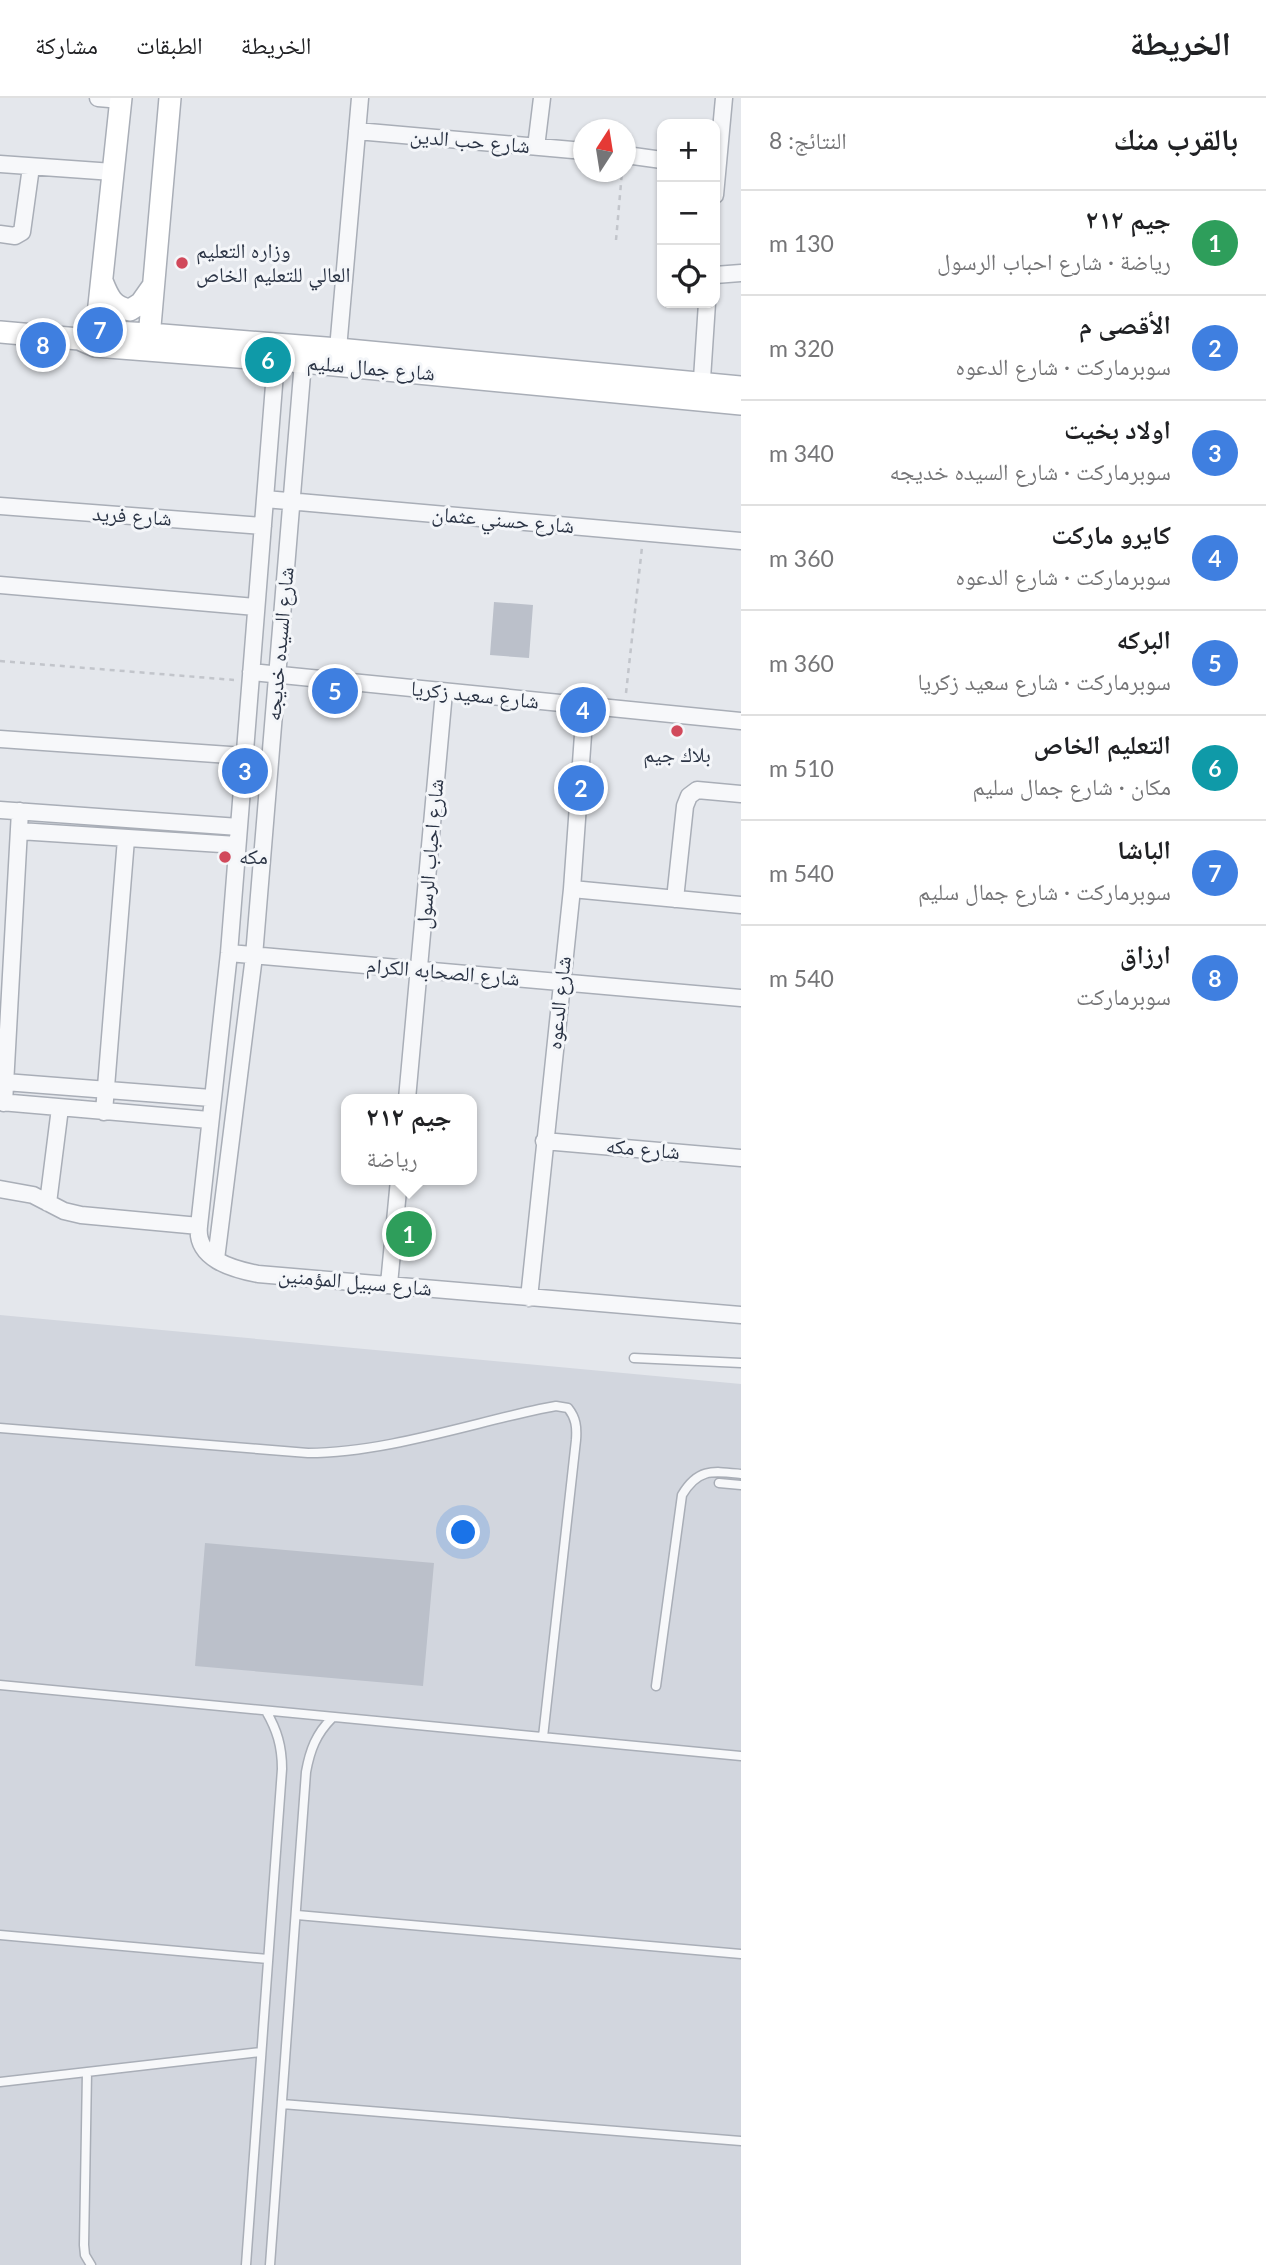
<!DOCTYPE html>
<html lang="ar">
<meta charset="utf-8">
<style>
body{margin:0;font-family:Lato,"Noto Naskh Arabic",sans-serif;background:#f2f2f2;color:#202124;direction:rtl}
.controls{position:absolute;right:21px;top:21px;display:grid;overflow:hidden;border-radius:14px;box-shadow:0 2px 5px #0004}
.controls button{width:63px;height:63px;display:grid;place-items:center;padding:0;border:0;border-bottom:2px solid #e0e0e0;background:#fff;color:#202124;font:35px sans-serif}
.compass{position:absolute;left:573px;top:21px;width:63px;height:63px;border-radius:50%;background:#fff;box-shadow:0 2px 5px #0004;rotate:12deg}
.you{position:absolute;left:464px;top:1435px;width:24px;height:24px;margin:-18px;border:5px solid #fff;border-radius:50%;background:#1a73e8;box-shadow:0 0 0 10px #1a73e833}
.badge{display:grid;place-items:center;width:46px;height:46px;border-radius:50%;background:#0b8043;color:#fff;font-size:23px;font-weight:700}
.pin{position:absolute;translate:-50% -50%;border:4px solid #fff;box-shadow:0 2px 7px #0006}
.popup{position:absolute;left:341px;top:996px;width:136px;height:91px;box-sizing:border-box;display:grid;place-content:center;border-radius:14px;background:#fff;filter:drop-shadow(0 2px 5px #0005);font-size:23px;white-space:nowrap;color:#757577}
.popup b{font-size:26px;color:#202124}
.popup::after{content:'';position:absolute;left:50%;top:100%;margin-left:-14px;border:14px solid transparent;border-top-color:#fff}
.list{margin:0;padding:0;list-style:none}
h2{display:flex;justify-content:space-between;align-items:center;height:91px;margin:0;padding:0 28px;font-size:30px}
h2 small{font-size:23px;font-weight:400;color:#757577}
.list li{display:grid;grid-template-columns:46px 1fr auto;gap:21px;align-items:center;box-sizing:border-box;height:105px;padding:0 28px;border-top:2px solid #e0e0e0}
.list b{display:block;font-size:26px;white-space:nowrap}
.list p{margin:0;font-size:23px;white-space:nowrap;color:#757577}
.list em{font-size:23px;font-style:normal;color:#757577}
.icon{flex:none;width:38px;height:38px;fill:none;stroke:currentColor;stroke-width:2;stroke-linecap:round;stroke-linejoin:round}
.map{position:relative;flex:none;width:741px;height:2167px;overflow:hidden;direction:ltr}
header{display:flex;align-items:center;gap:42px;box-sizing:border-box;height:98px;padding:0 35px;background:#fff;border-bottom:2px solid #e0e0e0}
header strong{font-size:33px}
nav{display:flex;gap:38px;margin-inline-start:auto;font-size:24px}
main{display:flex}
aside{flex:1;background:#fff}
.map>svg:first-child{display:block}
.built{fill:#d2d6de}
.building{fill:#bbc0ca}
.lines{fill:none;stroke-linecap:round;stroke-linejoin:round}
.service-casing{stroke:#a9aeb7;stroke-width:11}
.minor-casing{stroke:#a9aeb7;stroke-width:19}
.secondary-casing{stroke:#a9aeb7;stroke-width:24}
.path{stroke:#c2c5cb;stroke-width:2.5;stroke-dasharray:5 5;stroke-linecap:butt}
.service{stroke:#f7f8fa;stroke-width:8}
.minor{stroke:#f7f8fa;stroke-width:16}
.secondary{stroke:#fff;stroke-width:21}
.poi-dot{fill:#d1495b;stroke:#f4f6f9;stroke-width:2.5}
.labels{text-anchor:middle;stroke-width:6;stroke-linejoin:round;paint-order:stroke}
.street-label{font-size:21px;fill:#2b3445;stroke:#f4f6f9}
.poi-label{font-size:21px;fill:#2b3445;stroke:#f4f6f9;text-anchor:start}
</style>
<header>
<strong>الخريطة</strong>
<nav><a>الخريطة</a><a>الطبقات</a><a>مشاركة</a></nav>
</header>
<main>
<aside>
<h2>بالقرب منك<small>النتائج: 8</small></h2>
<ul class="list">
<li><span class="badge" style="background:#2e9e5b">1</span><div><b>جيم ٢١٢</b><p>رياضة · شارع احباب الرسول</p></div><em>130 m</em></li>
<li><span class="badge" style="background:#3f7fe0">2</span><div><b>الأقصى م</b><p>سوبرماركت · شارع الدعوه</p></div><em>320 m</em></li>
<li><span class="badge" style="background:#3f7fe0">3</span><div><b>اولاد بخيت</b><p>سوبرماركت · شارع السيده خديجه</p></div><em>340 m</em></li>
<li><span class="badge" style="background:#3f7fe0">4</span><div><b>كايرو ماركت</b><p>سوبرماركت · شارع الدعوه</p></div><em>360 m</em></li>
<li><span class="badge" style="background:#3f7fe0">5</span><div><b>البركه</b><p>سوبرماركت · شارع سعيد زكريا</p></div><em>360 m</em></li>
<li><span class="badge" style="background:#0f9aa8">6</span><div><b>التعليم الخاص</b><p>مكان · شارع جمال سليم</p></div><em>510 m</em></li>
<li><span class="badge" style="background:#3f7fe0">7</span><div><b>الباشا</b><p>سوبرماركت · شارع جمال سليم</p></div><em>540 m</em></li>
<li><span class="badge" style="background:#3f7fe0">8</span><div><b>ارزاق</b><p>سوبرماركت</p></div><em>540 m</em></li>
</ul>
</aside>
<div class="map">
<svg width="741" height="2167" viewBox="0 0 741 2167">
<rect width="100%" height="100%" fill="#e4e7ec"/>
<path class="built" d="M0,1217l741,69v881h-741z"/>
<path class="building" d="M494,504l39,3 -4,53 -39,-3z
M205,1445l229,20 -11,123 -228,-20z"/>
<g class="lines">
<g class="service-casing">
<path id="service" d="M634,1260l107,5
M0,1330l308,25c74,0 158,-28 232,-44l16,-3 12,2c8,10 9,19 8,32l-33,297
M719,1385l22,2
M0,1587l741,71
M656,1588l26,-191c16,-27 31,-24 59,-21
M297,1817l444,39
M0,1837l268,24
M87,1974l-3,173 1,10 6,10
M0,1984l261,-30
M282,2006l459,37
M246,2167l36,-496c0,-23 -5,-39 -16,-58
M270,2167l36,-493c4,-22 10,-38 26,-54"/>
</g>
<g class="minor-casing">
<path id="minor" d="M98,0l23,2
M357,33l227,20
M536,49l6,-49
M626,57l36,5
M0,66l113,8
M715,97l9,-97
M0,136l15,2 7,-4 9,-65
M715,177l26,-2
M338,251l22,-251
M701,296l6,-91
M265,401l476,42
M0,408l263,20
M0,487l256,22
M251,574l490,49
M0,641l244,17
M0,712l239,17
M19,733l218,14
M572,791l169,16
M675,801l10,-93 4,-10 8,-6 44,4
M229,855l512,45
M5,984l206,16
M407,1001l37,-407
M0,1004l209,18
M4,1005l16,-292
M104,1014l22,-273
M544,1043l197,17
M0,1091l33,6 31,16 17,4 118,11c-4,33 33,43 59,48l483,41
M48,1105l12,-95
M199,1128l30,-273 47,-593
M216,1161l38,-303 49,-594
M389,1186l10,-104
M529,1200l43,-409 13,-182"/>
</g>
<g class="secondary-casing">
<path id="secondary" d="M102,183c6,15 10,26 28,29l11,-7 12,-17
M0,234l79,7 16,7 208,16 438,42
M79,241l17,-8 54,3 188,15 403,38
M95,245l26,-245
M148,251l22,-251"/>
</g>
<path class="path" d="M616,142l6,-68
M0,563l234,19
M626,595l16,-146"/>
<use href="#service" class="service"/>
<use href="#minor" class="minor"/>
<use href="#secondary" class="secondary"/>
</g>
<g class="poi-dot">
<circle cx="182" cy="165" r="7"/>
<circle cx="677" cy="633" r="7"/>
<circle cx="225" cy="759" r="7"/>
</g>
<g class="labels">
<g class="street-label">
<text transform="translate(470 43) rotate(5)" y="7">شارع حب الدين</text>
<text transform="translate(371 270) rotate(5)" y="7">شارع جمال سليم</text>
<text transform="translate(132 418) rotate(4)" y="7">شارع فريد</text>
<text transform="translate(503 422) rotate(5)" y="7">شارع حسني عثمان</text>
<text transform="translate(280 546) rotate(-85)" y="7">شارع السيده خديجه</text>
<text transform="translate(475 597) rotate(6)" y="7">شارع سعيد زكريا</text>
<text transform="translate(430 756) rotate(-85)" y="7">شارع احباب الرسول</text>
<text transform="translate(443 874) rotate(5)" y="7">شارع الصحابه الكرام</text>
<text transform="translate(559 905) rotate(-84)" y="7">شارع الدعوه</text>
<text transform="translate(643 1051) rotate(5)" y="7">شارع مكه</text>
<text transform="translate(355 1184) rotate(5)" y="7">شارع سبيل المؤمنين</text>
</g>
<g class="poi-label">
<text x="196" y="160">وزاره التعليم<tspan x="196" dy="24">العالي للتعليم الخاص</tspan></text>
<text x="677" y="664" text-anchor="middle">بلاك جيم</text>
<text x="239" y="766">مكه</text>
</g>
</g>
</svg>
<div class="controls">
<button>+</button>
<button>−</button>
<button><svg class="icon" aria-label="locate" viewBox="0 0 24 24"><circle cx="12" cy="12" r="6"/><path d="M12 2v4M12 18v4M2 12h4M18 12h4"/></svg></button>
</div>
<svg class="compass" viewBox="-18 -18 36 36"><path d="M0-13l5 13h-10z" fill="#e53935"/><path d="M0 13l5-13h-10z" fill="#757577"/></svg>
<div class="you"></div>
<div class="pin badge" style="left:409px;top:1136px;background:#2e9e5b">1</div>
<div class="popup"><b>جيم ٢١٢</b>رياضة</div>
<div class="pin badge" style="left:581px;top:690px;background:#3f7fe0">2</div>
<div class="pin badge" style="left:245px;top:673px;background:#3f7fe0">3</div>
<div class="pin badge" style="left:583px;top:612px;background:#3f7fe0">4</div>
<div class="pin badge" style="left:335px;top:593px;background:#3f7fe0">5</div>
<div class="pin badge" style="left:268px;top:262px;background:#0f9aa8">6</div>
<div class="pin badge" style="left:100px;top:232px;background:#3f7fe0">7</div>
<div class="pin badge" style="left:43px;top:247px;background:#3f7fe0">8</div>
</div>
</main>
